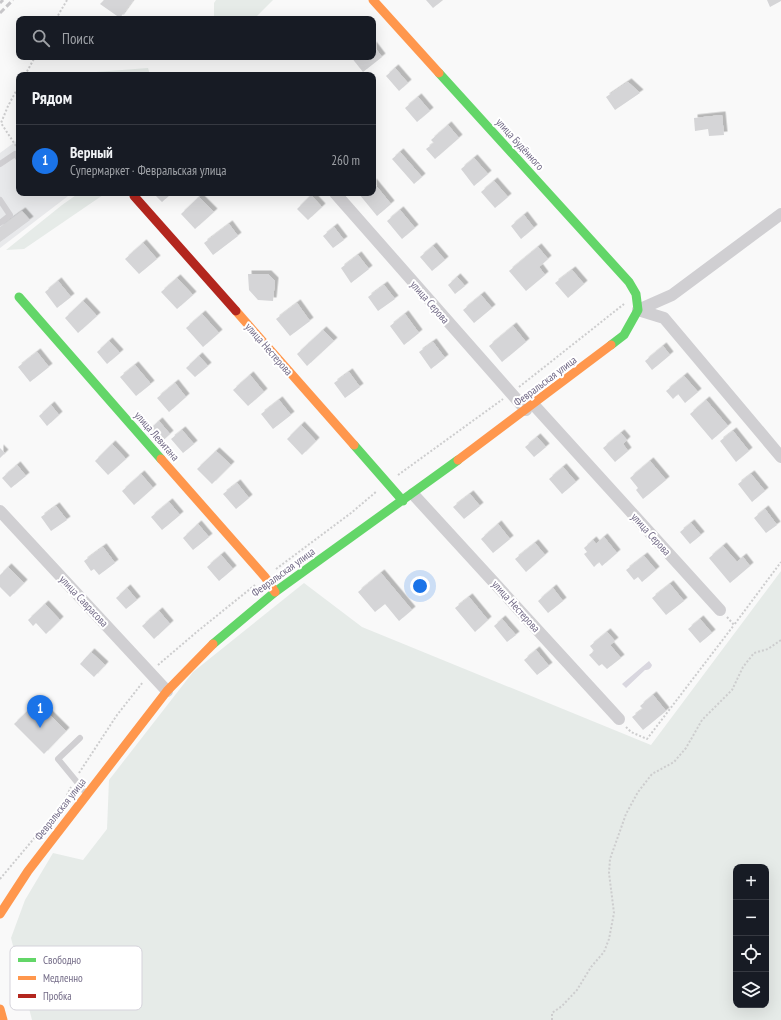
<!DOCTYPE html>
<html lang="ru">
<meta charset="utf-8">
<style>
body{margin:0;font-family:"PT Sans Narrow",sans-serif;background:#242831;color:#f1f3f6}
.controls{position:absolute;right:12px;bottom:12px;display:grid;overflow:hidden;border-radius:8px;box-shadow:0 4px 16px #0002}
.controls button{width:36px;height:36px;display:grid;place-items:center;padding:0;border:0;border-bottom:1px solid #363941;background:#171b24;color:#f1f3f6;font:20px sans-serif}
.you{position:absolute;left:420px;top:586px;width:14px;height:14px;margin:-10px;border:3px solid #fff;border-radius:50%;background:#1a73e8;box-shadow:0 0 0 6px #1a73e833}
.badge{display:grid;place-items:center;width:26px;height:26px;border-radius:50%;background:#1a73e8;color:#fff;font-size:13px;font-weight:700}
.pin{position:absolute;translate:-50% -33px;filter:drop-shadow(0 1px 2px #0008)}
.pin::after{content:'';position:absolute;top:21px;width:14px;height:12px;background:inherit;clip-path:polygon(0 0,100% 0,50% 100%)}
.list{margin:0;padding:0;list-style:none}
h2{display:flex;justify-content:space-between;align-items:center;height:52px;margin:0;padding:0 16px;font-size:17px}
h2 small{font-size:13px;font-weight:400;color:#9ea1a6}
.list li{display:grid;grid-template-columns:26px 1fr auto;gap:12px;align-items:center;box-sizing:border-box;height:72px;padding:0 16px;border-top:1px solid #363941}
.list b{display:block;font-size:15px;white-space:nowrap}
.list p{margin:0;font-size:13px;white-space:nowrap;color:#9ea1a6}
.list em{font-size:13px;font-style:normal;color:#9ea1a6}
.icon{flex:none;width:22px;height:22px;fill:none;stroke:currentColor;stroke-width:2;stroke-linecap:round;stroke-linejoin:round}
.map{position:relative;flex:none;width:781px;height:1020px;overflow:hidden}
.search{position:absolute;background:#171b24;box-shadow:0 4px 16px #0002;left:16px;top:16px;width:360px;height:44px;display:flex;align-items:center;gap:10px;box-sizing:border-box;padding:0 14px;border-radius:8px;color:#9ea1a6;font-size:15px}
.panel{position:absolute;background:#171b24;box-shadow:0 4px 16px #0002;left:16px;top:72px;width:360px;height:124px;border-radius:8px}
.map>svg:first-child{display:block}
.built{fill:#e8e9eb}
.green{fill:#e6ebe8;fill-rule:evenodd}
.water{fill:#d9d7df}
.building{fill:#d5d5d7;filter:url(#shadow)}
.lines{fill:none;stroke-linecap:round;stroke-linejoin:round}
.path{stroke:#cdcdce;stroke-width:2;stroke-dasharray:2 2;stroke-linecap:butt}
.lane{stroke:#d0cfd2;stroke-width:6}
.street{stroke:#d0cfd2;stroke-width:12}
.fast{stroke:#63d668;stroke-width:9}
.slow{stroke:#ff974d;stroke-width:9}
.jam{stroke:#b3261e;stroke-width:9}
.rail{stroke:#c7c6c9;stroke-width:3;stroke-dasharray:6 3;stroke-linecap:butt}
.labels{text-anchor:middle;stroke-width:4;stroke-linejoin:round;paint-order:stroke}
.street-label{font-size:11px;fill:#736b87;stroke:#fff}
.key{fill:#fff;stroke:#d5d3db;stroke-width:1}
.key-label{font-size:11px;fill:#736b87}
</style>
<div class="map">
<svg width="781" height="1020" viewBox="0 0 781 1020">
<defs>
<filter id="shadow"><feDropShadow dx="3.5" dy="-3.5" stdDeviation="0" flood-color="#0004"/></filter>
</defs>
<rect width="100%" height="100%" fill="#f9f9f9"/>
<path class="built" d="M19,139v54h53l-72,55v-95z"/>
<path class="green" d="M216,0h57l-19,19h-40v-16z
M148,68l2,7h-71l4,-2z
M79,193h24v2l-79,54 -18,1 56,-45z
M781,571v449h-749l-21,-82 14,-38 28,-47 30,7 24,-31 2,-49 84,-108 111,-89 58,44 289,118zM736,867h30v138h-30z"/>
<path class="water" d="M649,661l3,4c-1,4 -4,5 -7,5l-19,18 -4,-4z"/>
<path class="building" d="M104,0h29l-13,18 -20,-14z
M426,0h17l-10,8z
M767,0h14v1l-11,6z
M373,45l9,12 -19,15 -12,-15h22z
M395,68l13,15 -9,8 -13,-15z
M628,82l12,11 -25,17 -9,-13z
M418,97l12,14 -13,11 -12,-14z
M722,115l2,20 -15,1 -1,-7 -13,2 -1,-13z
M448,125l11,13 -24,21 -9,-10 8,-6 -3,-3z
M400,152l22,25 -8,7 -22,-25z
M474,158l14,16 -14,12 -13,-17z
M494,181l14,16 -13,11 -14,-16z
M373,182l18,22 -14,12 -18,-22 2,-1h12z
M153,193h19l-10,9z
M311,195l11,12 -14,13 -11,-11z
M199,197l15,15 -19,17 -14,-15z
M400,210l15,18 -13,11 -15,-18z
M22,211l8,9 -30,22v-15z
M524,215l10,13 -13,11 -10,-13z
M229,224l9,12 -25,19 -9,-12z
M334,227l10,13 -11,8 -10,-12z
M143,243l14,16 -18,15 -14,-15z
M433,246l12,14 -13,11 -12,-14z
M538,247l10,12 -9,8 6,8 -19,16 -17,-20z
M358,255l11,14 -18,14 -10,-15z
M572,270l12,14 -16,14 -13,-15z
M248,274h20l7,7 -2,20 -15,-1 -9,-10z
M457,277l8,9 -10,8 -7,-9z
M177,278l16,17 -16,14 -16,-17z
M58,281l13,16 -14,11 -12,-16z
M384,285l11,14 -17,12 -10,-14z
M481,295l11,13 -18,15 -11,-13z
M83,301l14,15 -19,17 -13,-15z
M297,303l13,18 -20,15 -14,-17z
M202,314l17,19 -16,14 -17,-19z
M405,314l14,19 -15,12 -14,-19z
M513,326l13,16 -24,20 -13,-16z
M323,330l11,11 -27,25 -10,-12z
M109,341l11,12 -13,11 -10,-12z
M433,342l12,16 -14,11 -12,-17z
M663,346l7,9 -18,15 -7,-9z
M37,352l12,15 -19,15 -12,-15z
M199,356l9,10 -13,11 -9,-9z
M135,365l16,19 -15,12 -16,-19z
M349,372l11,15 -15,11 -11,-15z
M250,375l14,17 -16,14 -15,-16z
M684,376l14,16 -13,11 -7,-9 -5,5 -7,-8z
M175,383l11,14 -17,15 -12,-14z
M279,400l12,15 -18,14 -12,-15z
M706,400l22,26 -16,14 -22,-26z
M51,405l8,10 -12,11 -8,-10z
M159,421l11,13 -12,11 -11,-13z
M301,425l15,16 -14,14 -15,-16z
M182,430l12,14 -11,9 -12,-14z
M733,431l16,20 -13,11 -16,-21z
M621,433l6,7 -4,4 5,7 -13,11 -12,-14z
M537,437l9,10 -12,10 -9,-10z
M112,444l14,15 -18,16 -13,-14z
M0,448l5,5 -5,5z
M216,451l15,14 -19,19 -15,-15z
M650,461l16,19 -23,19 -7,-9 2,-2 -8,-10z
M17,465l9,11 -15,12 -9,-10z
M563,467l13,15 -14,12 -13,-15z
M141,474l12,14 -19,17 -12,-14z
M751,474l14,17 -13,11 -14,-18z
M237,483l12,15 -13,11 -13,-15z
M470,494l10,12 -16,13 -11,-12z
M169,502l11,13 -18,15 -11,-13z
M56,506l11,14 -16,11 -10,-14z
M765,509l12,16 -11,8 -12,-15z
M691,523l10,12 -11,9 -10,-12z
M198,524l11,13 -16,13 -10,-12z
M498,524l12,15 -17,14 -12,-14z
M604,537l13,16 -15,13 -3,-4 -5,5 -10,-13 3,-2 -3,-4 9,-8 3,4z
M535,543l10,12 -19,17 -11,-13z
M723,546l14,16 6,-5 7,9 -20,17 -21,-25z
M103,547l12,16 -16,12 -5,-6 -3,2 -7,-10z
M221,555l12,14 -14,12 -12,-14z
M644,556l12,14 -14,12 -4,-5 -4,3 -8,-10z
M8,567l16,16 -14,14 -10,-10v-12z
M381,573l31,37 -13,11 -14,-17 -10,8 -17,-20z
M670,584l14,17 -18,14 -14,-17z
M127,588l10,12 -11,9 -10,-11z
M553,588l10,13 -15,12 -10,-12z
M469,597l19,23 -13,12 -20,-24z
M45,604l15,16 -14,14 -10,-11 -3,3 -5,-6z
M159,611l11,13 -16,15 -12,-13z
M502,619l14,16 -9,7 -13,-16z
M700,619l12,14 -12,10 -12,-14z
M607,632l8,9 -5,4 11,13 -14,11 -5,-5 -3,2 -10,-11 5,-4 -4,-5z
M536,650l13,16 -12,9 -13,-15z
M91,652l14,13 -11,12 -14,-13z
M653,695l13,16 -23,19 -11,-13 11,-8 -3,-3z
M37,702l29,29 -22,23 -30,-30z"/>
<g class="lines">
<path class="path" d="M56,19l11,-19
M25,75l10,-18
M16,146l-15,-23 7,-17 11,-20
M519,387l105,-83
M398,475l105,-76
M276,569l75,-56 26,-22
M727,617l7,8 47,-63
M158,665l41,-35 56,-45
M626,727l5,5 16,7 87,-114
M79,773l38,-58 26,-33
M65,799l6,-12
M0,879l47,-56
M552,1020v-7l10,-7 15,-16 14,-23 13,-15 5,-13 5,-26 -5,-40 1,-14 16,-45 12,-22 14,-18 22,-12 12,-14 16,-28 30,-30 11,-23 11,-14 14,-4 13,-9"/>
<path class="lane" d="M0,164l15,-10 4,5
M0,200l10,15 -10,8
M80,738l-22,21 28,34"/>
<path class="street" d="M335,193l191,217
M638,310l26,8 117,139
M638,310l34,-15 109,-81
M533,404l187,206
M413,494l206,225
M0,511l167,180"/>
<path class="fast" d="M439,73l190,209 7,12 2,16 -14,25 -13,10
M19,297l142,162
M354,445l49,56
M213,644l62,-52 183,-132"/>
<path class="slow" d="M373,0l66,73
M236,311l118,134
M161,459l104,118 10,15
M458,460l153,-115
M0,914l28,-43 139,-180 46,-47
M0,1009l3,11"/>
<path class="jam" d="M134,196l102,115"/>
<path class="rail" d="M0,3l3,-3
M0,13l13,-13"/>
</g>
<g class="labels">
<g class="street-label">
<text transform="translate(520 144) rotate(48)" y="4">улица Будённого</text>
<text transform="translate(430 302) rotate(49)" y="4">улица Серова</text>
<text transform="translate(269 349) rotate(49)" y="4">улица Нестерова</text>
<text transform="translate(545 381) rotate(-37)" y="4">Февральская улица</text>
<text transform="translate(157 436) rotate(49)" y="4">улица Левитана</text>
<text transform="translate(651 534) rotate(48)" y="4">улица Серова</text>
<text transform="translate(283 572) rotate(-36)" y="4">Февральская улица</text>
<text transform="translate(84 601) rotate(47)" y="4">улица Саврасова</text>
<text transform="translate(516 606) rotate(48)" y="4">улица Нестерова</text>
<text transform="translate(60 809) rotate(-52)" y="4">Февральская улица</text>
</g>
</g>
<rect x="10" y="946" width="132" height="64" rx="6" class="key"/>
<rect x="18" y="958" width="18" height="4" fill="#63d668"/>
<rect x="18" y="976" width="18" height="4" fill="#ff974d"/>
<rect x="18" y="994" width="18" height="4" fill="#b3261e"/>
<g class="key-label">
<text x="43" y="964">Свободно</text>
<text x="43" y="982">Медленно</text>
<text x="43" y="1000">Пробка</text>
</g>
</svg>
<div class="controls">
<button>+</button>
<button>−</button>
<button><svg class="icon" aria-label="locate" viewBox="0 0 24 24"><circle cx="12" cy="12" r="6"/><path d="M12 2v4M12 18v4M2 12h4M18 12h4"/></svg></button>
<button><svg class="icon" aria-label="layers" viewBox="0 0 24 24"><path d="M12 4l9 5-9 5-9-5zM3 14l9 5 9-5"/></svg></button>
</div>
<div class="you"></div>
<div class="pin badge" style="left:40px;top:728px">1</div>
<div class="search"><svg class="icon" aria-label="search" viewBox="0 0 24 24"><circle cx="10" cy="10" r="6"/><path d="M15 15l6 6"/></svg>Поиск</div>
<section class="panel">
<h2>Рядом<small></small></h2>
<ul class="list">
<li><span class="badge">1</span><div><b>Верный</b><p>Супермаркет · Февральская улица</p></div><em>260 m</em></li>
</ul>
</section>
</div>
